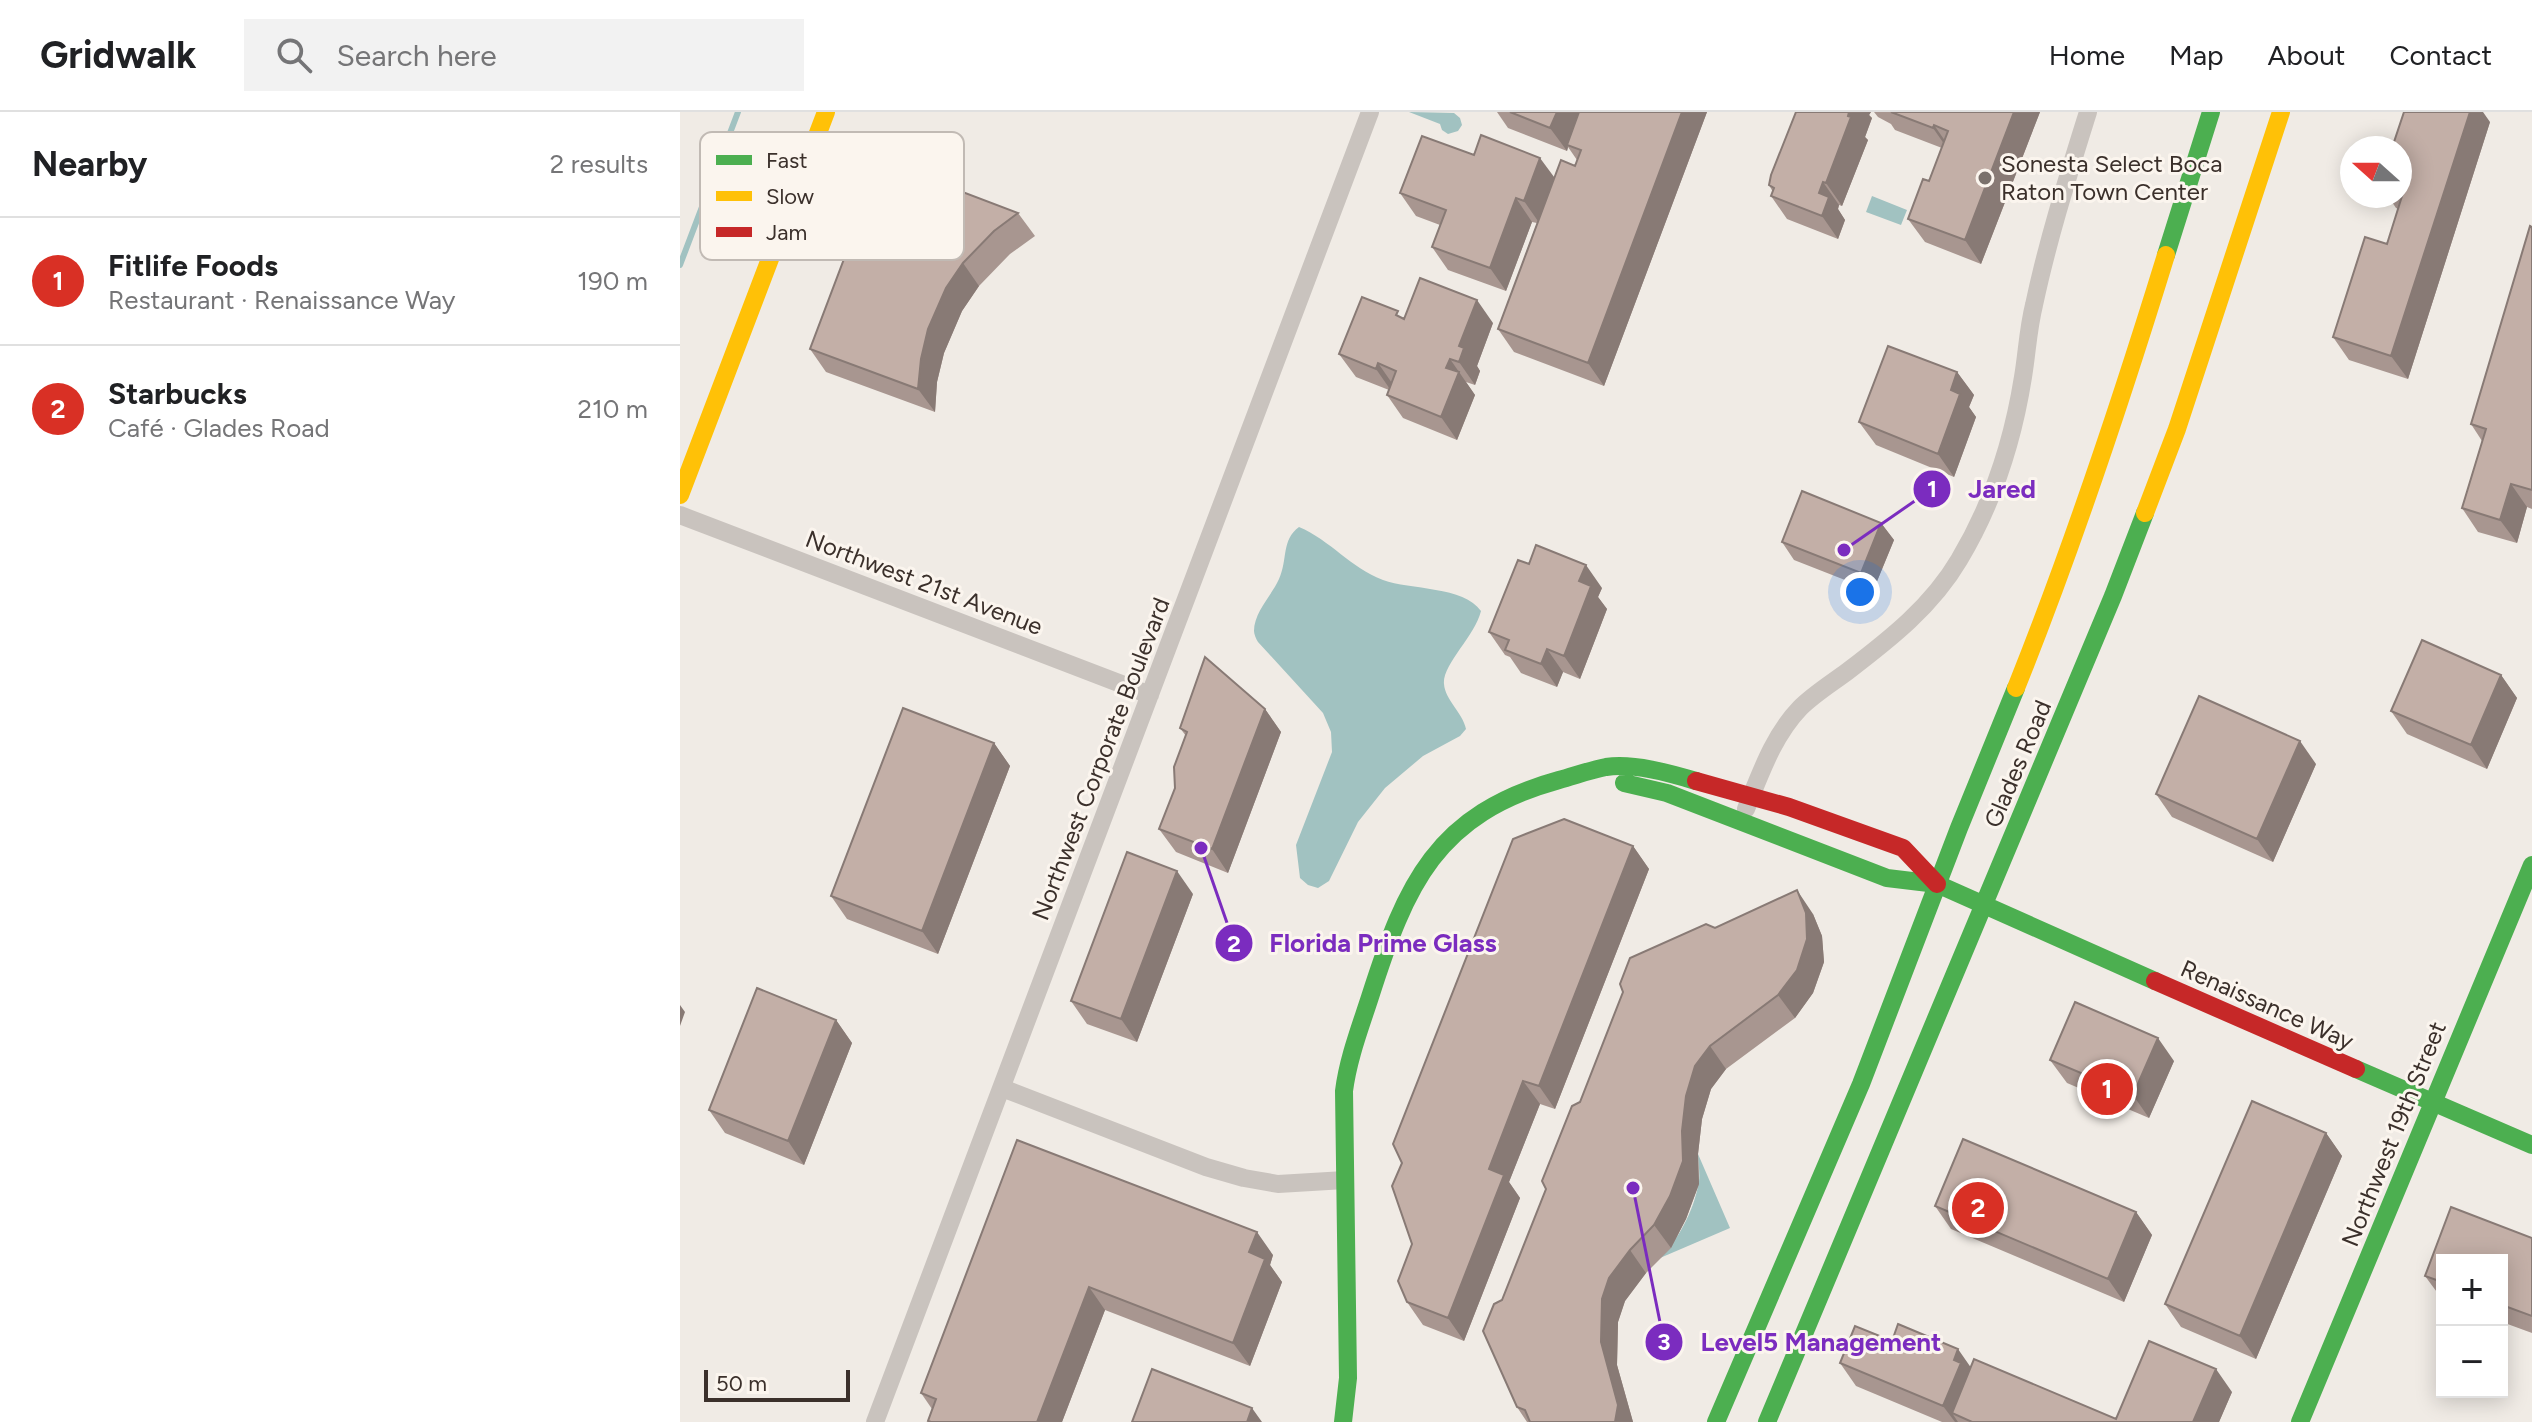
<!DOCTYPE html>
<meta charset="utf-8">
<style>
body{margin:0;font-family:Figtree,sans-serif;background:#f2f2f2;color:#202124}
.controls{position:absolute;right:24px;bottom:24px;display:grid;overflow:hidden;border-radius:0px;box-shadow:0 4px 20px #0003}
.controls button{width:72px;height:72px;display:grid;place-items:center;padding:0;border:0;border-bottom:2px solid #e0e0e0;background:#fff;color:#202124;font:40px sans-serif}
.compass{position:absolute;left:1660px;top:24px;width:72px;height:72px;border-radius:50%;background:#fff;box-shadow:0 4px 20px #0003;rotate:291deg}
.scale{position:absolute;left:24px;bottom:20px;width:146px;box-sizing:border-box;padding-left:8px;border:4px solid #3b302b;border-top:0;font-size:22px;line-height:28px;white-space:nowrap;color:#3b302b;-webkit-text-stroke:6px #fbf5ee;paint-order:stroke}
.you{position:absolute;left:1180px;top:480px;width:28px;height:28px;margin:-20px;border:6px solid #fff;border-radius:50%;background:#1a73e8;box-shadow:0 0 0 12px #1a73e833}
.badge{display:grid;place-items:center;width:52px;height:52px;border-radius:50%;background:#d93025;color:#fff;font-size:26px;font-weight:700}
.pin{position:absolute;translate:-50% -50%;border:4px solid #fff;box-shadow:0 2px 8px #0006}
.list{margin:0;padding:0;list-style:none}
h2{display:flex;justify-content:space-between;align-items:center;height:104px;margin:0;padding:0 32px;font-size:34px}
h2 small{font-size:26px;font-weight:400;color:#757577}
.list li{display:grid;grid-template-columns:52px 1fr auto;gap:24px;align-items:center;box-sizing:border-box;height:128px;padding:0 32px;border-top:2px solid #e0e0e0}
.list b{display:block;font-size:30px;white-space:nowrap}
.list p{margin:0;font-size:26px;white-space:nowrap;color:#757577}
.list em{font-size:26px;font-style:normal;color:#757577}
.icon{flex:none;width:44px;height:44px;fill:none;stroke:currentColor;stroke-width:2;stroke-linecap:round;stroke-linejoin:round}
.map{position:relative;flex:none;width:1852px;height:1310px;overflow:hidden}
header{display:flex;align-items:center;gap:48px;box-sizing:border-box;height:112px;padding:0 40px;background:#fff;border-bottom:2px solid #e0e0e0}
header strong{font-size:38px}
nav{display:flex;gap:44px;margin-inline-start:auto;font-size:28px}
.search{width:560px;height:72px;background:#f2f2f2;display:flex;align-items:center;gap:20px;box-sizing:border-box;padding:0 28px;border-radius:0px;color:#757577;font-size:30px}
main{display:flex}
aside{flex:1;background:#fff}
.map>svg:first-child{display:block}
.water{fill:#a1c2c1}
.lines{fill:none;stroke-linecap:round;stroke-linejoin:round}
.stream{stroke:#a1c2c1;stroke-width:6}
.street{stroke:#c9c3be;stroke-width:18}
.fast{stroke:#4caf50;stroke-width:18}
.slow{stroke:#ffc107;stroke-width:18}
.jam{stroke:#c62828;stroke-width:18}
.wall{fill:#a89690}
.shaded-wall{fill:#887a75}
.building{fill:#c3afa7;stroke:#887a75;stroke-width:2}
.poi-dot{fill:#7a716c;stroke:#fbf5ee;stroke-width:3}
.labels{text-anchor:middle;stroke-width:6;stroke-linejoin:round;paint-order:stroke}
.poi-label{font-size:24px;fill:#3b302b;stroke:#fbf5ee;text-anchor:start}
.street-label{font-size:24px;fill:#3b302b;stroke:#fbf5ee}
.key{fill:#fbf5ee;stroke:#c1bab4;stroke-width:2}
.key-label{font-size:22px;fill:#3b302b}
.leader{fill:none;stroke:#7b2cbf;stroke-width:3}
.callout-dot{fill:#7b2cbf;stroke:#fbf5ee;stroke-width:3}
.mark-label{font-size:24px;text-anchor:middle;font-weight:bold;fill:#fff}
.callout-label{font-size:26px;text-anchor:middle;font-weight:bold;fill:#7b2cbf;stroke:#fbf5ee;stroke-width:6;stroke-linejoin:round;paint-order:stroke}
</style>
<header>
<strong>Gridwalk</strong>
<div class="search"><svg class="icon" aria-label="search" viewBox="0 0 24 24"><circle cx="10" cy="10" r="6"/><path d="M15 15l6 6"/></svg>Search here</div>
<nav><a>Home</a><a>Map</a><a>About</a><a>Contact</a></nav>
</header>
<main>
<aside>
<h2>Nearby<small>2 results</small></h2>
<ul class="list">
<li><span class="badge">1</span><div><b>Fitlife Foods</b><p>Restaurant · Renaissance Way</p></div><em>190 m</em></li>
<li><span class="badge">2</span><div><b>Starbucks</b><p>Café · Glades Road</p></div><em>210 m</em></li>
</ul>
</aside>
<div class="map">
<svg width="1852" height="1310" viewBox="0 0 1852 1310">
<rect width="100%" height="100%" fill="#f0ebe5"/>
<path class="water" d="M729,0c16,0 31,1 45,1l6,5 2,7 -4,6 -10,3 -6,-4 -2,-6z
M1192,84l35,14 -6,15 -35,-13z
M619,415c31,13 52,41 84,53 27,10 81,6 98,31 -6,25 -39,54 -37,73 1,16 19,29 22,45l-6,7 -37,20 -38,32 -27,34 -29,59 -11,7 -10,-3 -8,-7 -4,-33 36,-93 -1,-20 -8,-19 -65,-71c-2,-3 -4,-8 -4,-11 0,-19 18,-36 25,-52 9,-19 2,-39 20,-52z
M1018,1042l32,74 -70,30c18,-18 33,-46 38,-72 3,-10 0,-22 0,-32z"/>
<g class="lines">
<path class="stream" d="M0,153l58,-153"/>
<path class="street" d="M0,403l470,180
M1066,697c14,-34 27,-73 54,-101 14,-14 32,-25 48,-37 42,-32 84,-65 111,-111 33,-55 54,-120 64,-183 4,-24 5,-48 11,-72 14,-66 34,-129 54,-193
M322,976l204,79 38,11 34,6 67,-4
M195,1310l495,-1310"/>
<path class="fast" d="M1486,143l45,-143
M944,671l43,10 220,85 50,6 218,97
M1676,957l176,76
M663,1310l5,-44 -4,-287c4,-32 16,-63 26,-94 36,-113 66,-183 189,-217 15,-4 31,-10 47,-13 28,-4 63,6 90,14
M1036,1310l145,-338 98,-256 57,-140
M1087,1310l346,-826 32,-83
M1620,1310l232,-557"/>
<path class="slow" d="M0,383l146,-383
M1465,401l32,-84 104,-317
M1336,576c57,-142 105,-287 150,-433"/>
<path class="jam" d="M1016,669l93,26 114,41 34,36
M1475,869l201,88"/>
</g>
<path class="wall" d="M817,0h210l-103,274 -90,-34 -16,-23 39,-106 -5,-1 -26,69 -58,-21 -16,-23 8,-22 -24,-9 -16,-23 74,-38 80,23 21,-12 2,-6 -9,-13 -1,4 -59,-23z
M1116,0h75l-2,3 3,3 -7,19 3,3 -26,66 -3,-1 -1,4 7,11 -7,19 -51,-20 -16,-23 2,-4 -4,-7z
M1194,0h166l-59,152 -56,-22 -17,-23 21,-38 13,-33 -47,-18 -4,-6 -13,-7z
M1810,10l-82,257 -59,-19 -16,-23 54,-93 11,-35 -2,-1 -8,-12h12v-48z
M338,101l17,23 -25,18 -31,32 -17,25 -18,42 -7,29 -2,30 -109,-40 -16,-23z
M1852,115v282l-5,-2 -10,36 -39,-11 -16,-24 20,-67 -11,-17z
M722,206l91,5 -16,43 3,5 -5,14 -9,-3 9,13 -18,45 -54,-22 -16,-23 2,-5 -33,-13 -17,-23z
M1277,260l17,23 -5,12 7,10 -22,60 -78,-32 -17,-23z
M1201,411l13,17 -21,51 -79,-31 -12,-18z
M922,476l-4,9 9,12 -27,70 -17,-7 -6,15 -36,-14 -11,-16 -5,-2 -16,-23z
M1821,563l16,23 -30,71 -80,-35 -16,-23z
M585,597l16,23 -53,141 -52,-21 -17,-23 16,-41 11,-52 -6,-8z
M314,631l16,23 -72,188 -91,-35 -16,-23z
M1636,652l-43,98 -101,-45 -16,-23z
M953,734l16,23 -94,240 -15,-5 -31,78 11,16 -56,143 -41,-16 -16,-23z
M513,782l-56,148 -50,-18 -16,-23z
M1133,802l9,22 2,26 -11,31 -18,25 -69,51 -15,20 -9,30 -4,35 1,30 -13,35 -15,29 -25,25 -21,28 -7,21 -1,43 16,57h-106l-10,-15 -15,-107 78,-198 135,-174z
M156,908l16,23 -48,122 -79,-32 -16,-23z
M1370,948l124,1 -25,57 -82,-35z
M1646,1021l16,23 -86,203 -75,-32 -16,-23z
M337,1028l256,115 -3,10 12,17 -32,84 -145,-56 -43,112h-133l-1,-1 4,-12 -11,-16z
M1255,1094l201,6 16,23 -28,67 -173,-73z
M1771,1095l81,31v95l-30,-11v-62h-60v39l-17,-23z
M1212,1229l79,26 145,52 116,-27 -13,30h-277l-86,-36 -16,-23z"/>
<path class="shaded-wall" d="M877,0h25l-15,33 1,2 -1,4 -17,-23z
M1002,0h25l-103,274 -16,-23z
M1169,0h22l-2,3 3,3 -7,19 3,3 -26,66 -16,-23z
M1334,0h26l-59,152 -16,-24z
M1790,0h13l7,10 -82,257 -17,-23z
M1254,13l16,23 -1,3 -16,-23z
M860,46l17,23 -17,43 -16,-23z
M1143,70l16,23 -1,4 7,11 -7,19 -16,-23 -3,-23z
M836,86l16,24 -26,69 -16,-23z
M283,151l16,23 -17,25 -18,42 -7,29 -2,30 -17,-23 3,-30 7,-30 18,-41z
M797,188l16,23 -16,43 3,5 -5,14 -16,-23v-16z
M770,247l25,36 -18,45 -16,-23 5,-49z
M698,251l16,23 -2,6 -16,-23z
M1277,260l17,23 -5,12 7,10 -22,60 -16,-23 13,-64z
M1831,372l16,23 -10,36 -17,-23z
M1201,411l13,17 -21,51 -12,-18z
M906,453l16,23 -4,9 9,12 -27,70 -16,-23 15,-75z
M867,537l16,23 -6,15 -16,-23z
M1821,563l16,23 -30,71 -16,-24z
M585,597l16,23 -53,141 -16,-24z
M1620,629l16,23 -43,98 -16,-23z
M314,631l16,23 -72,188 -16,-23z
M953,734l16,23 -94,240 -16,-23z
M497,759l16,23 -56,148 -16,-23z
M1117,778l16,24 9,22 2,26 -11,31 -18,25 -17,-23z
M0,893l5,7 -5,14z
M156,908l16,23 -48,122 -16,-24z
M1478,926l16,23 -25,57 -16,-23z
M1030,934l16,23 -15,20 -9,30 -4,35 1,30 -13,35 -15,29 -17,-23 32,-129 9,-30z
M843,969l17,23 -31,78 11,16 -56,143 -16,-23 41,-149z
M1646,1021l16,23 -86,203 -16,-23z
M1456,1100l16,23 -28,67 -16,-23z
M577,1120l16,23 -3,10 12,17 -32,84 -17,-23 16,-91z
M950,1138l16,23 -21,28 -7,21 -1,43 16,57h-18l-14,-80 1,-43 7,-21z
M409,1175l16,23 -43,112h-25z
M1278,1237l16,23 -22,41 6,9h-3l-12,-16 11,-46z
M1536,1257l16,23 -13,30h-26z
M572,1296l10,14h-15z"/>
<path class="building" d="M830,0h47l-7,16z
M899,0h103l-94,251 -90,-34 63,-169 14,6 6,-16 -14,-5z
M1116,0h53l-1,4 3,1 -25,66 -3,-1 -4,11 10,4 -7,19 -51,-20 3,-8 -5,-3 2,-10z
M1211,0h123l-49,128 -57,-21 15,-40 6,2 19,-50 -14,-6 -1,3z
M1724,0h66l-79,244 -58,-19 32,-100 22,7 16,-51 -3,-1v-44h-8z
M801,23l59,23 -16,43 -8,-3 -26,70 -58,-21 14,-37 -46,-17 22,-57 52,19z
M201,49l137,52 -24,18 -31,32 -17,25 -18,41 -7,30 -3,30 -108,-40z
M1850,114l2,1v263l-21,-6 -11,36 -38,-12 24,-79 -15,-5z
M740,166l57,22 -18,46 5,2 -5,14 -9,-3 -4,9 13,4 -18,45 -54,-22 9,-24 -18,-8 -2,6 -37,-15 23,-57 36,14 -2,4 8,4z
M1208,234l69,26 -6,18 9,4 -22,60 -79,-32z
M1122,379l79,32 -20,50 -79,-31z
M856,433l50,20 -7,16 12,5 -27,70 -17,-7 -6,15 -36,-14 4,-10 -20,-8 29,-72 11,4z
M1742,528l79,35 -30,70 -80,-34z
M525,545l60,52 -53,140 -53,-20 16,-41 -1,-21 13,-35 -7,-4z
M1519,584l101,45 -43,98 -101,-45z
M223,596l91,35 -72,188 -91,-35z
M884,707l69,27 -94,240 -16,-5 -34,88 15,6 -56,143 -41,-16 -9,-21 14,-37 -20,-58 10,-23 -9,-19 120,-305z
M447,740l50,19 -56,148 -50,-18z
M1117,778l9,23 1,26 -10,31 -19,25 -68,51 -15,20 -9,30 -4,35 1,30 -13,35 -16,29 -24,25 -21,28 -7,21 -1,43 17,63 -3,17h-85l-5,-12 -8,-3 -34,-76 11,-27 8,-4 44,-111 -4,-8 30,-75 8,-4 43,-110 -3,-8 10,-26 76,-34 9,4z
M77,876l79,32 -48,121 -79,-31z
M1395,890l83,36 -25,57 -83,-35z
M1572,989l74,32 -86,203 -75,-32z
M1283,1027l173,73 -28,67 -173,-73z
M337,1028l240,92 -8,20 16,7 -32,84 -144,-56 -52,135h-106l-3,-1 8,-22 -15,-6z
M1771,1095l81,31v78l-30,-11v-45h-60v22l-17,-6z
M1218,1212l60,25 -4,11 7,3 -18,43 -103,-43 15,-37 37,15z
M1469,1229l67,28 -23,53h-221l-20,-9 22,-54 142,60z
M472,1257l100,39 -5,14h-115z"/>
<circle class="poi-dot" cx="1305" cy="66" r="8"/>
<g class="labels">
<g class="poi-label">
<text x="1321" y="60">Sonesta Select Boca<tspan x="1321" dy="28">Raton Town Center</tspan></text>
</g>
<g class="street-label">
<text transform="translate(244 471) rotate(21)" y="8">Northwest 21st Avenue</text>
<text transform="translate(421 647) rotate(-69)" y="8">Northwest Corporate Boulevard</text>
<text transform="translate(1338 652) rotate(-67)" y="8">Glades Road</text>
<text transform="translate(1587 893) rotate(24)" y="8">Renaissance Way</text>
<text transform="translate(1714 1022) rotate(-68)" y="8">Northwest 19th Street</text>
</g>
</g>
<rect x="20" y="20" width="264" height="128" rx="12" class="key"/>
<rect x="36" y="43" width="36" height="10" fill="#4caf50"/>
<rect x="36" y="79" width="36" height="10" fill="#ffc107"/>
<rect x="36" y="115" width="36" height="10" fill="#c62828"/>
<g class="key-label">
<text x="86" y="56">Fast</text>
<text x="86" y="92">Slow</text>
<text x="86" y="128">Jam</text>
</g>
<path class="leader" d="M1164 438L1252 377M521 736L554 831M953 1076L984 1230"/>
<g class="callout-dot">
<circle cx="1164" cy="438" r="8"/>
<circle cx="521" cy="736" r="8"/>
<circle cx="953" cy="1076" r="8"/>
<circle cx="1252" cy="377" r="20"/>
<circle cx="554" cy="831" r="20"/>
<circle cx="984" cy="1230" r="20"/>
</g>
<g class="mark-label">
<text x="1252" y="385">1</text>
<text x="554" y="840">2</text>
<text x="984" y="1238">3</text>
</g>
<g class="callout-label">
<text x="1322" y="386">Jared</text>
<text x="703" y="840">Florida Prime Glass</text>
<text x="1141" y="1239">Level5 Management</text>
</g>
</svg>
<div class="controls">
<button>+</button>
<button>−</button>
</div>
<svg class="compass" viewBox="-18 -18 36 36"><path d="M0-13l5 13h-10z" fill="#e53935"/><path d="M0 13l5-13h-10z" fill="#757577"/></svg>
<div class="scale">50 m</div>
<div class="you"></div>
<div class="pin badge" style="left:1427px;top:977px">1</div>
<div class="pin badge" style="left:1298px;top:1096px">2</div>
</div>
</main>
